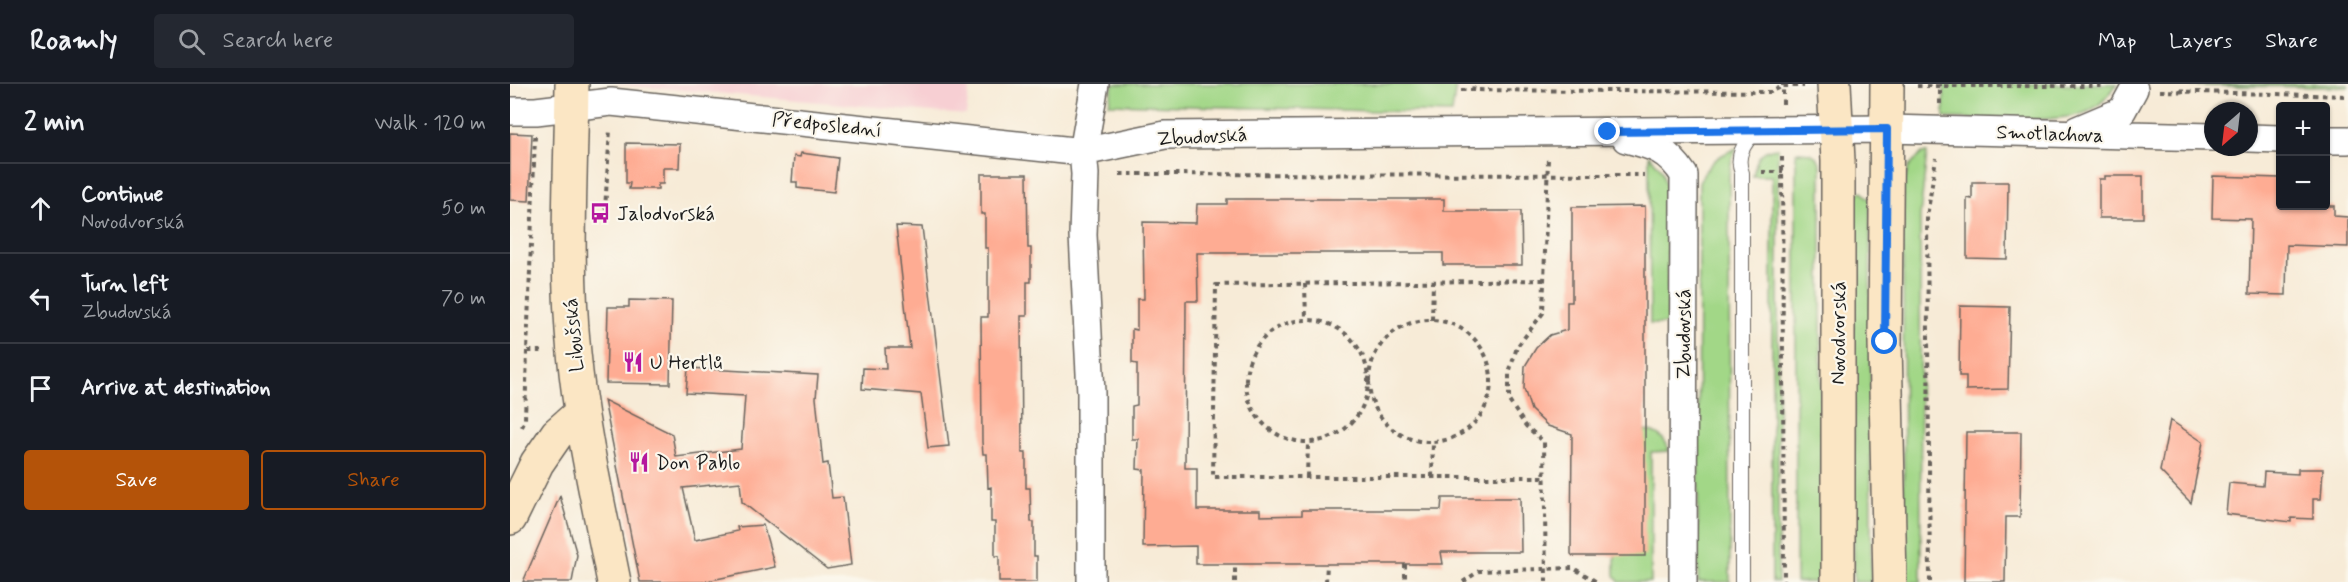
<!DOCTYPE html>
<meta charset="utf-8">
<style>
body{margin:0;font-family:Mynerve,sans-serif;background:#242831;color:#f1f3f6}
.controls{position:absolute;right:18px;top:18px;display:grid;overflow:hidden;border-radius:6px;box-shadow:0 2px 4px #0004}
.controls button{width:54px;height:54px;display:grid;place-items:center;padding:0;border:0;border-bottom:2px solid #363941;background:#171b24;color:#f1f3f6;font:30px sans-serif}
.compass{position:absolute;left:1694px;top:18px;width:54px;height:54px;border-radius:50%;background:#171b24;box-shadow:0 2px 4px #0004;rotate:208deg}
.stop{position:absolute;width:18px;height:18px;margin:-14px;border:4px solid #1a73e8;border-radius:50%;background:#fff}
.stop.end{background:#1a73e8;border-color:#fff;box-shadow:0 2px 6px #0008}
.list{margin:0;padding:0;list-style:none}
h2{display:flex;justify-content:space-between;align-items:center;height:78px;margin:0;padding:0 24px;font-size:26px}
h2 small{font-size:20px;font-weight:400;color:#9ea1a6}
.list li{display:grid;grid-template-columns:39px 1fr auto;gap:18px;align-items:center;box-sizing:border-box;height:90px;padding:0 24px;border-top:2px solid #363941}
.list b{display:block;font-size:22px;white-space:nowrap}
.list p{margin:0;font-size:20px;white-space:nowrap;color:#9ea1a6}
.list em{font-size:20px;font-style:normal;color:#9ea1a6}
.actions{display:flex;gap:12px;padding:18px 24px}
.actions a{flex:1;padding:14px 0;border:2px solid #b45309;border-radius:6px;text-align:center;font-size:21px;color:#b45309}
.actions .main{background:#b45309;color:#fff}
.icon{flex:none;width:33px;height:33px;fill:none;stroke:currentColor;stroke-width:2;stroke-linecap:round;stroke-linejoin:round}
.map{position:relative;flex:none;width:1838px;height:498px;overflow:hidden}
header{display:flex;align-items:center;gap:36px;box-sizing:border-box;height:84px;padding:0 30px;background:#171b24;border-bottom:2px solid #363941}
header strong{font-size:28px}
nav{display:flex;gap:33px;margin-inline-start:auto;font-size:21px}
.search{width:420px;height:54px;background:#242831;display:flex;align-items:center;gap:15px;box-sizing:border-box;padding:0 21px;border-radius:6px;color:#9ea1a6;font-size:22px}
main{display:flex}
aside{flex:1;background:#171b24}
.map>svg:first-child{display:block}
.built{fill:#f7cfd3}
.green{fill:#a2d787;stroke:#5f7a52;stroke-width:1.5}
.building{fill:#feac93}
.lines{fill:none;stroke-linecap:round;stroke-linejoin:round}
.lane-casing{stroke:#69645d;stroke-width:16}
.street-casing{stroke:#69645d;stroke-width:30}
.secondary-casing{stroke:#69645d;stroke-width:36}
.path{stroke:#69645d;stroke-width:4;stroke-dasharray:4.5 4.5;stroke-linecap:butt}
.lane{stroke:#fff;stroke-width:14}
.street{stroke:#fff;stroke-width:27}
.secondary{stroke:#fbe6c4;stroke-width:33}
.route{stroke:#1a73e8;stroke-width:8}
.labels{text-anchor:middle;stroke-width:4.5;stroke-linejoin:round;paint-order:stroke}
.street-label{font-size:20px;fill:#1c1c1c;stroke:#fbf7ec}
.poi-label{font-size:20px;fill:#1c1c1c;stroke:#fbf7ec;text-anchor:start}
</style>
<header>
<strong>Roamly</strong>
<div class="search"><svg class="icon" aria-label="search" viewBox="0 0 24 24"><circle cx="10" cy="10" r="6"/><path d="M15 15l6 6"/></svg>Search here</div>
<nav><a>Map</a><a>Layers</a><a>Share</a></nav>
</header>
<main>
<aside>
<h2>2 min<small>Walk · 120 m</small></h2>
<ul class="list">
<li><svg class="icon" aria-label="ahead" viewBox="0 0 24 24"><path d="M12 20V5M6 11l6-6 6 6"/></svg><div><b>Continue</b><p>Novodvorská</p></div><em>50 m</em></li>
<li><svg class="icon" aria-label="left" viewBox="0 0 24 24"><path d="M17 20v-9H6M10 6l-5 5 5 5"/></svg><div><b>Turn left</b><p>Zbudovská</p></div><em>70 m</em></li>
<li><svg class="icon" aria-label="arrive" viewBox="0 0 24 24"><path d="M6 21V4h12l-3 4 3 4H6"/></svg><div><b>Arrive at destination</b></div></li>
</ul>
<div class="actions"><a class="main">Save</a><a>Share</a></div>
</aside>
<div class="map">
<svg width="1838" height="498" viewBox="0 0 1838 498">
<rect width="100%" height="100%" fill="#fbf7ec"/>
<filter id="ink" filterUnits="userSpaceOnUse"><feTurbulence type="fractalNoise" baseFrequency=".0167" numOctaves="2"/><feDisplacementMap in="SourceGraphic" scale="12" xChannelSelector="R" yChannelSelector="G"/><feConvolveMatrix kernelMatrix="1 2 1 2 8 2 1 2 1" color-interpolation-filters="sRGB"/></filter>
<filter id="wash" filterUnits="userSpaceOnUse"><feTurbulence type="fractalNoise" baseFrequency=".008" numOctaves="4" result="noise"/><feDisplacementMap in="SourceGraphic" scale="24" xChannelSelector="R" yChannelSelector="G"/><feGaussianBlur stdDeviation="1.35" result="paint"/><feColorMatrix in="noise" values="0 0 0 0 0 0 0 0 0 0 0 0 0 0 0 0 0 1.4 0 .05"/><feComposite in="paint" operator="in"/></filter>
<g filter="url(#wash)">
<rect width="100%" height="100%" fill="#f7ebd7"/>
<path class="built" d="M104,0h356l-4,31z"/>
<path class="green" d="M603,0h343l-4,29 -343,-9z
M1434,0h173c-7,10 -15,20 -26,26 -26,15 -114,8 -147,8z
M1681,0h157v3l-155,-1z
M1227,64l-5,10 -3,17 1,407h-32l1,-399c8,-19 18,-27 38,-35z
M1268,64v434h-6v-406h-19c3,-16 6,-27 25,-28z
M1286,68c13,0 22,1 25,14v416h-25z
M1412,69h5l-7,63 1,366h-17l-1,-397 6,-18z
M1139,71l13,15 5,22 1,132h-18z
M1351,107l9,9 1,382h-17l-1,-383z
M1135,346c13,2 21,8 24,21l-18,1v130h-32l-4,-7v-19z"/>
<g id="blocks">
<path class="building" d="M0,49l22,1 -3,67 -19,-1z
M116,59l54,1 -1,24h-16v16h-5v5h-29l1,-6h-4z
M291,69l37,5 -4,34 -37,-4v-6h-5l2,-26 6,1z
M471,90h46l1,74h3v34h-4v34h-6l1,137h4v35h4l1,34h3v34h3v26h-38v-26h-4v-34h-4v-35l-3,1 -1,-34h-4l-1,-12 -1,-125h7v-69h-3v-34h-4z
M1595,92h38v42h-44v-39h6z
M1703,92l67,2v28h54v10l14,1v30l-61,-2 -1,50 -37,-1 2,-75 -39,-1z
M1462,98h36l-1,77 -40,-1v-60l5,1z
M717,115h217v12h77l1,54h-79v-12h-246l1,48h-12l-1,167h12v42h63v6l42,-1v-5h139l1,-12h78l1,54h-80l2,12h-247v-18l-53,1 1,-77 -7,-1 1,-30h-6v-33l5,-1v-41l-5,-1v-34l5,1v-31h7l-1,-77 53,1 1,-19h30z
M1135,122v350h-72l-2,-2 1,-120 -24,-8 -17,-16 -7,-21 1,-23 11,-18 14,-13 17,-5v-28h5v-95z
M386,142l26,1 27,219 -21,2 -7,-54 -59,-5 1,-21 23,1 -1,-21h25z
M119,216l43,1 -2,83 -64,-1 2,-76h21z
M1450,222l50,1 -2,82 -42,1v-14h-7z
M178,284l130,7 -2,23 7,66 5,-1 4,35 11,-1 8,68 -24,4 -85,-67 -2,-20 -57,6 12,52 43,-9 -1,-4 26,-2 12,42 -73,15h-62l-36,-182 68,34 4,23 65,-8 4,-53 -59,-3z
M1660,336l33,22 -12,61 -31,-32z
M1456,348h55l-1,85h-14l-1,65h-41z
M1788,385h25l-2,30h-8v20l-22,-1v4l-65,-8 3,-31 34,3 1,-14 34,2z
M50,412l17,59 -5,27h-49z"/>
</g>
</g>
<g filter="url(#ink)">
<use href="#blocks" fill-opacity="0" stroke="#69645d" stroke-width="1.5"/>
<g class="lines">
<g class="lane-casing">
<path id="lane" d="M1232,498v-409c-7,-17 2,-29 13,-42"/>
</g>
<g class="street-casing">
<path id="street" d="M0,27h26l75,-9 472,50 82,-17 722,-6 326,8
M1567,46l45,-19 12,-22
M1739,54l31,1
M1116,55c28,7 42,11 58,36l-1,407
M1816,56h22
M581,498v-189l-8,-158 2,-61 -2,-22 12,-68"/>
</g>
<g class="secondary-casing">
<path id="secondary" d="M62,0c-1,90 -7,180 2,269 7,77 25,153 40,229
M1324,0l4,77v421
M1377,0l-2,258 5,240
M0,434l27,-55 20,-29 24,-21"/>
</g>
<path class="path" d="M1407,2h188
M951,6l310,2 12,-6h21
M963,7l1,-7
M1650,7l188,5
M1672,9v-9
M1273,20v-20
M1430,20v-20
M25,52l-8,215h18
M1272,73l2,425
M1252,88h21
M610,90l524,1
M91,133l4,-7 5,-81
M1034,196l-328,5 -3,192h332
M795,200l1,36
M736 297a61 61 0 1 1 122 0a61 61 0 1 1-122 0Z
M922,236l1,-38
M859 297a61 61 0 1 1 122 0a61 61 0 1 1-122 0Z
M12,343l3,-7 2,-69
M797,393l1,-34
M922,393l1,-35
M895,480v18
M725,498v-18
M816,498l1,-18
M953,498l16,-11 94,-3 24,14
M1036,498l-2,-140 -18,-16 -17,-25v-28l8,-26 26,-34 5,-155
M1420,498l-3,-365 9,-59"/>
<use href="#lane" class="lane"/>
<use href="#street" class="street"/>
<use href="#secondary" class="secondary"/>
</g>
</g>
<g class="lines" filter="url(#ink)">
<path class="route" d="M1098,48l279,-3 -2,213"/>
</g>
<defs>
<g id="bus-bare" transform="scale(1.62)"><path d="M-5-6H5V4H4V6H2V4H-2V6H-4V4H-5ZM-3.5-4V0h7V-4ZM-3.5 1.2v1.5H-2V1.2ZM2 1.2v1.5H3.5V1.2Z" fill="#b5179e" stroke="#fbf7ec" stroke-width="2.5" paint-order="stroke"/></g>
<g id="restaurant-bare" transform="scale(1.62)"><path d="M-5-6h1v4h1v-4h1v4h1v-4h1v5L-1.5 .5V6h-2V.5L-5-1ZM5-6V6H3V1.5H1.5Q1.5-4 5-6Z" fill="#b5179e" stroke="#fbf7ec" stroke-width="2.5" paint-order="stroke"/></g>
</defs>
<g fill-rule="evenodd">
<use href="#bus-bare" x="90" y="129"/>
<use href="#restaurant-bare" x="123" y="278"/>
<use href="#restaurant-bare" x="129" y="378"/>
</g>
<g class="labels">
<g class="street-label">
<text transform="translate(317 40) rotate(6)" y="7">Předposlední</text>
<text transform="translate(1540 49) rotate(2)" y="7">Smotlachova</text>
<text transform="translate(692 52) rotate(-3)" y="7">Zbudovská</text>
<text transform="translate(1328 249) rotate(-90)" y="7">Novodvorská</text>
<text transform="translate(1173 250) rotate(-90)" y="7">Zbudovská</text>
<text transform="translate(63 251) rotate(-95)" y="7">Libušská</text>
</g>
<g class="poi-label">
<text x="107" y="136">Jalodvorská</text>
<text x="140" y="285">U Hertlů</text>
<text x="146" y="385">Don Pablo</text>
</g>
</g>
</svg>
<div class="controls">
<button>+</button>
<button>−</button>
</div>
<svg class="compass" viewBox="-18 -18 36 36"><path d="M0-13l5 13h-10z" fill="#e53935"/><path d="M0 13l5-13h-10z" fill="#9ea1a6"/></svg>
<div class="stop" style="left:1375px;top:258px"></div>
<div class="stop end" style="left:1098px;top:48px"></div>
</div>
</main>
